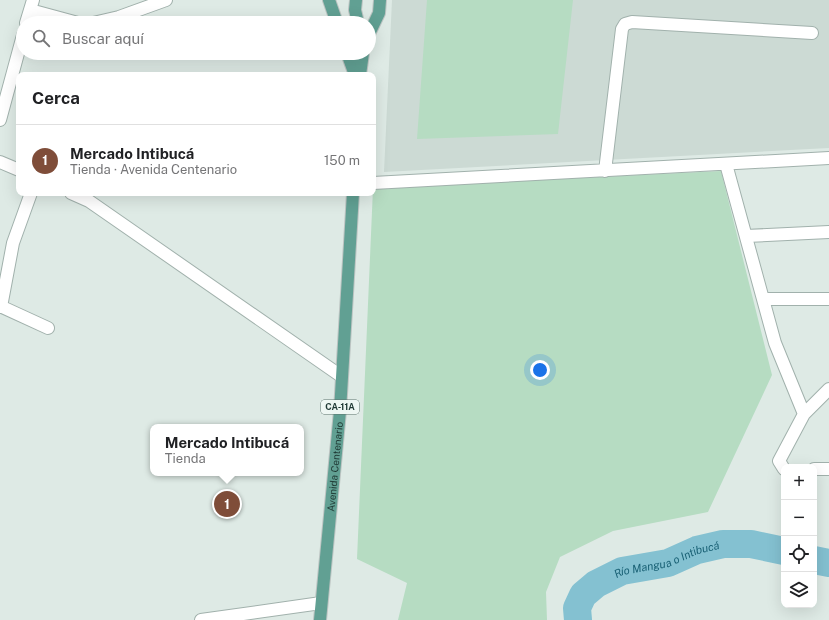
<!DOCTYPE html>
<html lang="es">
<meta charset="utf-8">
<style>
body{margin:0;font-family:"Public Sans",sans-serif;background:#f6f6f6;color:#202124}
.controls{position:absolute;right:12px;bottom:12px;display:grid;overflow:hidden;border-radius:8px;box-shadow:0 4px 16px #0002}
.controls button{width:36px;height:36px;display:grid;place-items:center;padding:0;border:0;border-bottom:1px solid #e0e0e0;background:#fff;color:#202124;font:20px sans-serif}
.you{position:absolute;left:540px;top:370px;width:14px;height:14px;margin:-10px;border:3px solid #fff;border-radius:50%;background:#1a73e8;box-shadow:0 0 0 6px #1a73e833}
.badge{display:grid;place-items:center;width:26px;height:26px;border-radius:50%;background:#7f4d39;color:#fff;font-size:13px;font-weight:700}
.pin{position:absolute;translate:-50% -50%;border:2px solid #fff;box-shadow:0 1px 4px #0006}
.popup{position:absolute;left:150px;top:424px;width:154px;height:52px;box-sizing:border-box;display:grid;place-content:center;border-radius:8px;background:#fff;filter:drop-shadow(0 1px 3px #0005);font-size:13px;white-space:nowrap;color:#757577}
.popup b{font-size:15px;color:#202124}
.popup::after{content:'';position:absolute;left:50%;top:100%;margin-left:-8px;border:8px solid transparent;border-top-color:#fff}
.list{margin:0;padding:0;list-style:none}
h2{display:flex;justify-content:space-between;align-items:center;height:52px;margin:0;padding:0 16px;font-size:17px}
h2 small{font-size:13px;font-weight:400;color:#757577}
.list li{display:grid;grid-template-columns:26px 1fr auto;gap:12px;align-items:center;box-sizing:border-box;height:72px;padding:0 16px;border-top:1px solid #e0e0e0}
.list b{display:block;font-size:15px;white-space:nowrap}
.list p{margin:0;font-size:13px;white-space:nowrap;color:#757577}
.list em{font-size:13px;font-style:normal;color:#757577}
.icon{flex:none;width:22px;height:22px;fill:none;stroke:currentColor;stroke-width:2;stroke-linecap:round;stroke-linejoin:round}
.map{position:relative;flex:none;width:829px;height:620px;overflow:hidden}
.search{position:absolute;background:#fff;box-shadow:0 4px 16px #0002;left:16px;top:16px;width:360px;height:44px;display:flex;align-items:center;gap:10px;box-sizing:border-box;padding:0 14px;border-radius:22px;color:#757577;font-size:15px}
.panel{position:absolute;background:#fff;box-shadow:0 4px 16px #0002;left:16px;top:72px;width:360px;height:124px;border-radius:8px}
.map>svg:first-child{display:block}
.built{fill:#ccdad4}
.green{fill:#b6dcc2}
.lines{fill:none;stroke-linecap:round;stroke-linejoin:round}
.river{stroke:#84c1d1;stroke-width:28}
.minor-casing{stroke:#a1b1ac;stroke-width:14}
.major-casing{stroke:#bcc4c2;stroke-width:14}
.minor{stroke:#fff;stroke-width:12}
.major{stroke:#61a093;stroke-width:12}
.labels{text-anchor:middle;stroke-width:3.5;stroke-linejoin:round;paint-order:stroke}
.shield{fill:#eef7f3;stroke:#5d726d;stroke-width:1}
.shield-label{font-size:9px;font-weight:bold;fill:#1f3934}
.street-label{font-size:10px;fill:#1f3934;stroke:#eef7f3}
.water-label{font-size:11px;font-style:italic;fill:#196175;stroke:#eef7f3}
</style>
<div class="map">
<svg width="829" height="620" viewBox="0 0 829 620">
<rect width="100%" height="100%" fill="#deeae5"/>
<path class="built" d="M392,0h437v148l-445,24z"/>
<path class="green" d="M427,0h146l-15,134 -141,5z
M721,171l51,204 -64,137 -95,19 -53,26 -14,35 1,28h-149l9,-37 -50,-24 16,-371z"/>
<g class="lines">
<g class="river">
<path d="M814,560l15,3"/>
<path id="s1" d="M578,620l-1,-12 6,-13 13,-11 26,-13 46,-8 29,-13 26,-6h28l33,7"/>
</g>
<g class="minor-casing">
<path id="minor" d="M30,10l48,13
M26,23l7,-23
M93,23l26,-6 47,-17
M0,120l23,-85
M0,162l19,8
M726,164l49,179 29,71
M605,171l17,-142 3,-5 7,-2 180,11
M373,183l456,-25
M71,193l18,8 252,175
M746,236l83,-4
M764,299h65
M0,306l48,22
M1,307l12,-64 18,-50
M784,469l-5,-8 25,-47 25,-25
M814,469h15
M201,620l120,-17"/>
</g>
<g class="major-casing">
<g id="major">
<path d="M329,0l8,23"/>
<path d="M356,0l-1,10 3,13"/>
<path d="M369,34l10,-21 1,-13"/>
<path d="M347,53l8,22"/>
<path d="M360,75l3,-22"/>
<path id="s2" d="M320,620l20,-209 13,-218"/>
</g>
</g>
<use href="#minor" class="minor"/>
<use href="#major" class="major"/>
</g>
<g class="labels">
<rect class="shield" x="321" y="400" width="38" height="14" rx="3"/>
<g class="shield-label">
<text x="340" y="410">CA-11A</text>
</g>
<g class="street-label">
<text dy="4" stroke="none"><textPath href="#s2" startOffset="154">Avenida Centenario</textPath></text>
</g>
<g class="water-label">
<text dy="4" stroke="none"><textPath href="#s1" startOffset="119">Río Mangua o Intibucá</textPath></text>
</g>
</g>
</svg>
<div class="controls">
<button>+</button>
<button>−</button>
<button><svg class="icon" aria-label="locate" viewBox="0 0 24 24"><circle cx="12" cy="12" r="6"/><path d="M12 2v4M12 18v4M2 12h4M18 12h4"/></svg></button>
<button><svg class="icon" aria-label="layers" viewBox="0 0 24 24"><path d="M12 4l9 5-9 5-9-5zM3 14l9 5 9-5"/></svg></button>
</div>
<div class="you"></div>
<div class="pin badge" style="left:227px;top:504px">1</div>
<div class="popup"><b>Mercado Intibucá</b>Tienda</div>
<div class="search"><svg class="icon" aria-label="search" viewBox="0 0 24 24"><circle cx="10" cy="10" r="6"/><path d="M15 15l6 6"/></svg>Buscar aquí</div>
<section class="panel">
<h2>Cerca<small></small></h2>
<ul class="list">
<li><span class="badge">1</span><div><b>Mercado Intibucá</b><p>Tienda · Avenida Centenario</p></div><em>150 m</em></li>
</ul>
</section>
</div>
